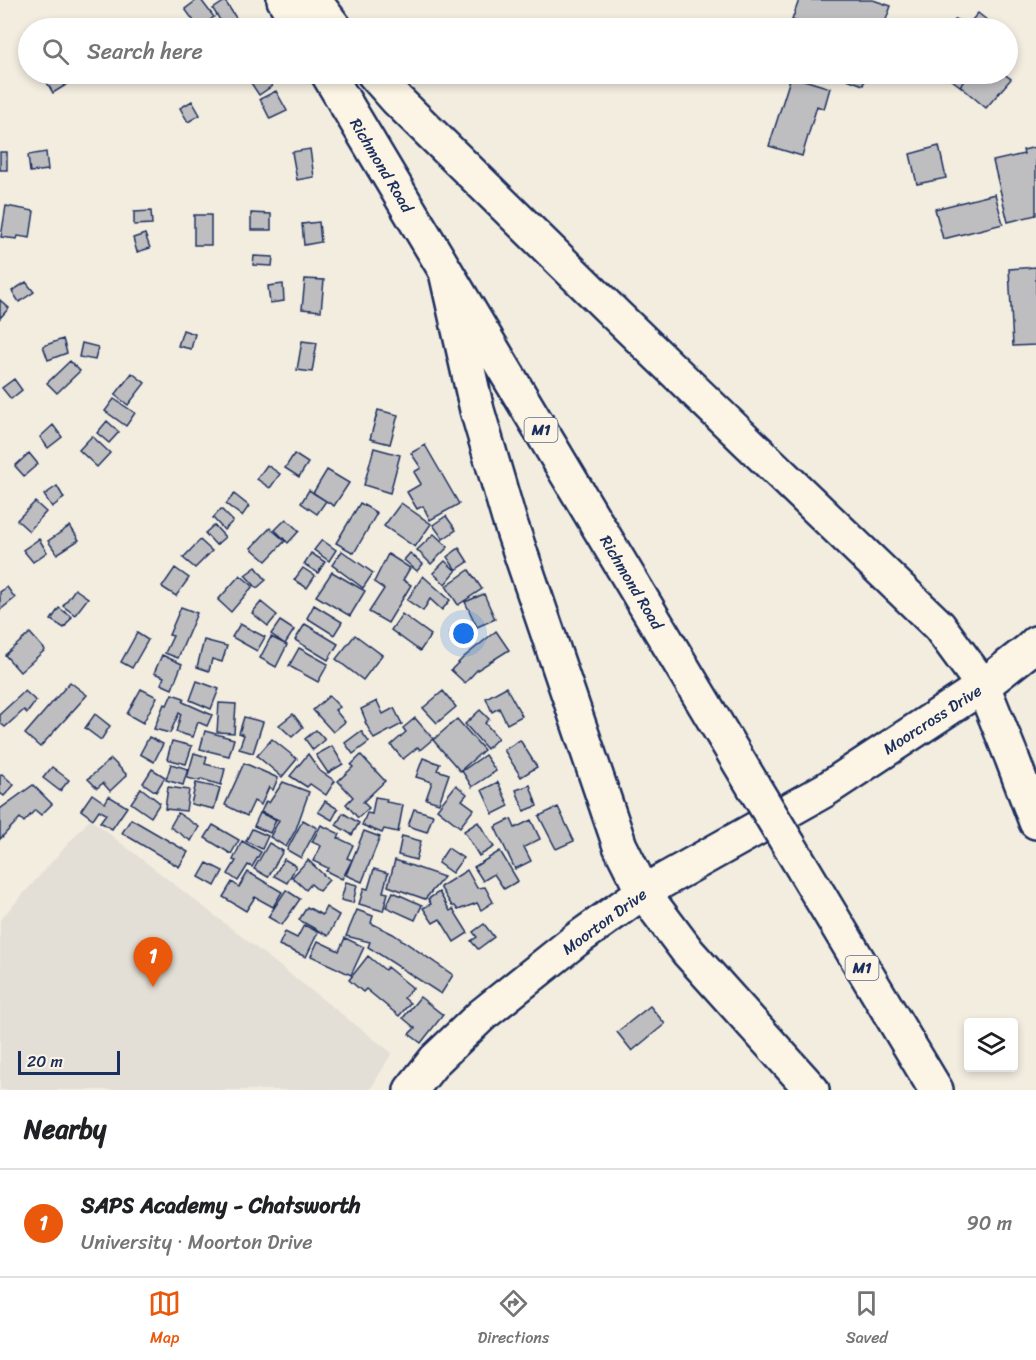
<!DOCTYPE html>
<meta charset="utf-8">
<style>
body{margin:0;font-family:Sriracha,sans-serif;background:#f2f2f2;color:#202124}
.controls{position:absolute;right:18px;bottom:18px;display:grid;overflow:hidden;border-radius:6px;box-shadow:0 3px 9px #0003}
.controls button{width:54px;height:54px;display:grid;place-items:center;padding:0;border:0;border-bottom:2px solid #e0e0e0;background:#fff;color:#202124;font:30px sans-serif}
.scale{position:absolute;left:18px;bottom:15px;width:102px;box-sizing:border-box;padding-left:6px;border:3px solid #1b2f5e;border-top:0;font-size:16px;line-height:21px;white-space:nowrap;color:#1b2f5e;-webkit-text-stroke:4px #fcf5e5;paint-order:stroke}
.you{position:absolute;left:464px;top:634px;width:21px;height:21px;margin:-15px;border:4px solid #fff;border-radius:50%;background:#1a73e8;box-shadow:0 0 0 9px #1a73e833}
.badge{display:grid;place-items:center;width:39px;height:39px;border-radius:50%;background:#ea580c;color:#fff;font-size:20px;font-weight:700}
.pin{position:absolute;translate:-50% -50px;filter:drop-shadow(0 2px 3px #0008)}
.pin::after{content:'';position:absolute;top:32px;width:21px;height:18px;background:inherit;clip-path:polygon(0 0,100% 0,50% 100%)}
.list{margin:0;padding:0;list-style:none}
h2{display:flex;justify-content:space-between;align-items:center;height:78px;margin:0;padding:0 24px;font-size:26px}
h2 small{font-size:20px;font-weight:400;color:#757577}
.list li{display:grid;grid-template-columns:39px 1fr auto;gap:18px;align-items:center;box-sizing:border-box;height:108px;padding:0 24px;border-top:2px solid #e0e0e0}
.list b{display:block;font-size:22px;white-space:nowrap}
.list p{margin:0;font-size:20px;white-space:nowrap;color:#757577}
.list em{font-size:20px;font-style:normal;color:#757577}
.icon{flex:none;width:33px;height:33px;fill:none;stroke:currentColor;stroke-width:2;stroke-linecap:round;stroke-linejoin:round}
.map{position:relative;flex:none;width:1036px;height:1090px;overflow:hidden}
.search{position:absolute;background:#fff;box-shadow:0 3px 9px #0003;left:18px;right:18px;top:18px;height:66px;display:flex;align-items:center;gap:15px;box-sizing:border-box;padding:0 21px;border-radius:33px;color:#757577;font-size:22px}
.sheet{height:186px;background:#fff}
nav{display:flex;justify-content:space-around;align-items:center;box-sizing:border-box;height:84px;border-top:2px solid #e0e0e0;background:#fff;font-size:16px;color:#757577}
nav a{display:grid;justify-items:center;gap:3px}
nav .on{color:#ea580c}
.map>svg:first-child{display:block}
.built{fill:#e3dfd6}
.building{fill:#bebec0;stroke:#1b2f5e;stroke-width:1.5}
.lines{fill:none;stroke-linecap:round;stroke-linejoin:round}
.tertiary-casing{stroke:#1b2f5e;stroke-width:38}
.trunk-casing{stroke:#1b2f5e;stroke-width:38}
.tertiary{stroke:#fcf5e5;stroke-width:33}
.trunk{stroke:#fcf5e5;stroke-width:33}
.trunk-bridge-casing{stroke:#1b2f5e;stroke-width:38;stroke-linecap:butt}
.trunk-bridge{stroke:#fcf5e5;stroke-width:33}
.labels{text-anchor:middle;stroke-width:4.5;stroke-linejoin:round;paint-order:stroke}
.shield{fill:#fcf5e5;stroke:#5e6a86;stroke-width:1.5}
.shield-label{font-size:15px;font-weight:bold;fill:#1b2f5e}
.street-label{font-size:16px;fill:#1b2f5e;stroke:#fcf5e5}
</style>
<div class="map">
<svg width="1036" height="1090" viewBox="0 0 1036 1090">
<rect width="100%" height="100%" fill="#f3ede0"/>
<filter id="ink" filterUnits="userSpaceOnUse"><feTurbulence type="fractalNoise" baseFrequency=".0167" numOctaves="2"/><feDisplacementMap in="SourceGraphic" scale="12" xChannelSelector="R" yChannelSelector="G"/><feConvolveMatrix kernelMatrix="1 2 1 2 8 2 1 2 1" color-interpolation-filters="sRGB"/></filter>
<g filter="url(#ink)">
<path class="built" d="M90,819l302,234 -22,37h-370v-170z"/>
<path class="building" d="M197,0h4l13,17 -15,11 -14,-19z
M799,0h74l18,6 -8,22h-67l-24,-8z
M225,1l17,26 -3,1h-32l13,-8 -7,-11z
M978,13l19,15h-56l3,-4 4,4 8,-9 10,8z
M42,74h17l7,11 -13,8z
M245,74h19l8,12 -13,9z
M834,74h33l-4,11z
M944,74h26l-10,12z
M970,74h34l7,5 -25,29 -26,-22z
M791,76l39,12 -6,21 -7,-3 -15,50 -33,-10z
M276,91l11,20 -17,8 -10,-20z
M192,101l8,14 -12,7 -8,-14z
M939,146l7,32 -29,6 -7,-30z
M1036,147v68l-28,7 -15,-61 31,-7 -1,-4z
M310,149l4,28 -17,3 -5,-28z
M0,152h7v18h-7z
M46,152l2,18 -18,2 -2,-17z
M995,194l8,30 -60,15 -8,-30z
M6,206l28,5 -4,27 -12,-2 -1,3 -16,-2z
M151,211l1,13 -18,1v-13z
M251,213l20,1v16h-20z
M194,215h17v30h-17z
M319,222l2,20 -17,3 -2,-21z
M145,234l5,14 -13,4 -4,-14z
M254,256l19,1 -1,9 -19,-1z
M1036,267v78l-23,1 -4,-77z
M305,279l19,1 -3,31 -19,-2z
M26,282l8,10 -15,10 -7,-11z
M283,284l1,17 -14,2 -2,-17z
M0,300l9,8 -9,10z
M183,330l12,4 -4,15 -13,-3z
M63,339l4,14 -19,7 -5,-14z
M302,341l15,2 -5,29 -15,-2z
M82,343l16,4 -3,13 -16,-3z
M70,361l10,10 -23,22 -10,-10z
M132,373l13,10 -17,22 -13,-10z
M14,379l8,11 -11,9 -9,-11z
M114,399l21,14 -9,13 -21,-15z
M378,410l20,5 -8,29 -20,-5z
M107,421l12,11 -10,11 -12,-10z
M53,425l9,12 -14,11 -8,-11z
M92,436l18,17 -13,14 -18,-17z
M425,445l34,59 -29,16 -7,-14 -6,3 -10,-17 14,-8 -7,-12 7,-4 -10,-15z
M374,448l26,7 -10,38 -26,-8z
M29,453l9,11 -14,12 -9,-10z
M294,454l14,9 -9,14 -14,-9z
M267,465l13,9 -10,14 -13,-9z
M327,470l22,13 -15,23 -21,-13z
M57,486l7,12 -12,9 -8,-12z
M309,490l17,11 -9,13 -16,-11z
M234,494l15,12 -7,10 -16,-12z
M35,502l11,10 -17,19 -12,-11z
M360,503l17,10 -23,40 -18,-10z
M401,503l30,21 -16,23 -31,-21z
M221,509l12,12 -9,9 -11,-12z
M446,516l10,14 -13,9 -10,-14z
M286,519l13,12 -11,12 -13,-13z
M214,525l11,12 -9,8 -11,-12z
M70,526l9,14 -22,14 -9,-13z
M270,528l15,13 -19,20 -15,-13z
M434,534l14,13 -17,17 -14,-14z
M39,539l8,13 -14,10 -10,-12z
M200,540l12,11 -17,17 -12,-10z
M322,540l14,10 -7,11 -15,-11z
M459,548l9,14 -12,8 -9,-13z
M342,551l31,22 -10,15 -31,-23z
M311,553l14,9 -7,11 -14,-9z
M410,553l13,11 -6,7 -13,-11z
M388,554l22,14 -7,12 8,5 -23,38 -19,-11 15,-23 -10,-7z
M445,561l11,10 -11,13 -12,-11z
M256,567l10,13 -9,8 -12,-13z
M175,568l14,10 -13,18 -14,-9z
M303,568l12,8 -8,12 -13,-8z
M469,570l13,19 -24,16 -12,-19z
M332,572l33,19 -15,25 -34,-20z
M240,575l13,11 -22,26 -13,-12z
M423,576l27,24 -8,10 -12,-11 -7,12 -16,-11z
M7,587l8,11 -15,12v-18z
M75,589l13,9 -13,17 -12,-9z
M484,594l11,25 -18,8 -12,-25z
M261,602l16,13 -9,11 -16,-13z
M314,605l28,17 -8,13 -27,-17z
M181,607l16,6 -19,45 -13,-5 8,-17 -4,-1z
M59,608l13,9 -8,11 -13,-8z
M402,614l29,21 -11,16 -29,-21z
M280,621l14,9 -9,14 -14,-10z
M460,623l12,11 -10,10 -12,-11z
M240,624l25,13 -8,14 -25,-14z
M305,624l33,20 -10,16 -33,-20z
M496,631l13,19 -32,20 -12,13 -14,-13 13,-13z
M30,633l15,17 -25,22 -15,-17z
M137,633l11,7 -16,28 -11,-6z
M355,635l27,20 -19,25 -27,-21z
M271,637l16,8 -11,22 -16,-9z
M204,640l23,6 -5,16 -10,-3 -3,12 -12,-4z
M299,648l29,16 -10,18 -29,-16z
M162,655l20,9 -10,25 -11,-5 3,-7 -10,-4z
M197,681l22,8 -8,20 -21,-9z
M70,682l17,13 -47,52 -15,-13z
M506,687l16,29 -15,8 -8,-16 -7,4 -6,-14z
M141,689l16,8 -14,26 -16,-9z
M25,691l11,10 -9,12 -3,-3 -19,17 -5,-4v-9z
M443,691l13,16 -19,16 -14,-15z
M172,694l12,4 -1,4 29,13 -5,11 -9,-4 -5,15 -17,-5 5,-18 -2,-1 -9,20 -16,-4 10,-25 3,1z
M329,696l11,11 -5,3 10,12 -12,10 -20,-22z
M377,701l6,13 11,-6 8,16 -28,15 -9,-17 1,-1 -5,-12z
M219,703l17,1 -2,29 -17,-1z
M480,710l9,9 -4,4 13,15 -11,11 -22,-25z
M95,714l15,12 -9,14 -16,-12z
M293,714l10,13 -11,10 -13,-12z
M244,717l19,5 -10,31 -14,-4 5,-14 -5,-2z
M415,718l18,21 -13,11 -2,-3 -15,12 -12,-14 15,-13 -3,-4z
M457,719l27,31 -24,21 -27,-31z
M316,730l9,10 -12,10 -8,-11z
M205,731l29,8 -5,17 -29,-7z
M361,731l8,11 -16,12 -8,-11z
M149,737l14,7 -9,18 -14,-8z
M272,739l25,20 -15,18 -25,-21z
M520,740l17,27 -16,10 -17,-27z
M172,741l20,5 -6,18 -19,-5z
M332,746l11,18 -15,9 -12,-18z
M194,753l13,4 -2,7 20,5 -4,16 -20,-6 -1,2 -13,-3z
M308,754l12,17 15,10 -9,14 -16,-11 -3,3 -17,-11z
M361,755l24,26 -22,21 6,6 -11,10 -12,-14 7,-7 -15,-16 15,-14 -2,-2z
M485,755l11,16 -24,16 -10,-16z
M423,758l17,6 -3,6 12,4 -10,29 -13,-4 6,-17 -16,-5z
M111,759l16,16 -17,16 -7,-8 -6,5 -9,-9z
M244,763l34,15 -5,12 -4,-3 -8,18 -7,-4 -7,15 -22,-11z
M171,764l17,5 -5,16 -17,-5z
M52,767l17,13 -9,11 -17,-13z
M152,769l13,8 -9,15 -13,-9z
M2,774l12,11 -10,11 -4,-3v-17z
M283,782l26,10 -13,37 -10,18 -16,-10 9,-17 -18,-8 5,-11 3,2z
M498,782l11,24 -16,8 -11,-24z
M196,783l24,5 -6,21 -23,-5z
M33,785l19,19 -11,11 -6,-5 -11,12 -4,-4 -20,21v-30z
M456,785l11,9 -5,6 12,9 -14,18 -23,-18z
M530,785l7,21 -13,5 -8,-21z
M168,787l21,3 -3,21 -21,-2z
M141,788l19,15 -9,14 -20,-14z
M92,794l13,9 4,-7 18,11 -15,22 -12,-7 6,-8 -7,-4 -6,9 -12,-9z
M375,797l12,2 -1,3 17,3 -5,27 -14,-3 -2,4 -20,-8 5,-12 5,1z
M325,801l13,8 -6,11 -14,-8z
M558,807l16,34 -18,8 -17,-33z
M414,809l19,6 -6,17 -19,-6z
M178,813l21,14 -8,14 -21,-14z
M260,813l16,7 -6,13 -16,-7z
M343,813l16,10 -7,12 -16,-10z
M131,819l57,33 -9,15 -57,-34z
M511,819l4,9 16,-8 9,19 -16,8 7,14 -16,8 -20,-42z
M303,820l14,8 -16,30 -14,-8z
M478,822l16,25 -15,9 -15,-25z
M213,825l26,15 -8,14 -26,-16z
M321,825l19,9 -2,4 15,7 -6,13 5,2 -10,19 -16,-8 2,-3 -15,-7 8,-15 -9,-4z
M252,829l16,7 -6,13 -16,-8z
M364,831l16,6 -18,45 -16,-7z
M402,836l19,5 -5,19 -18,-5z
M242,841l19,11 -9,15 -4,-2 -10,16 -10,-7 8,-13 -3,-1z
M269,843l14,8 -15,26 -14,-8z
M448,848l15,10 -11,15 -14,-10z
M500,851l18,30 -14,8 -10,-15 -11,7 -9,-14z
M284,859l12,7 -9,17 -13,-7z
M308,860l21,20 -10,11 -8,-7 -5,6 -14,-13z
M395,860l49,17 -19,22 -37,-13z
M207,863l16,8 -8,15 -16,-9z
M374,869l14,4 -5,19 5,1 -5,18 -24,-7 5,-16 4,1z
M467,870l10,18 8,-1 8,15 -12,8 -4,-7 -19,7 -3,-4h-3l-12,-19z
M248,872l34,20 -9,15 -18,-10 -9,14 -23,-14 9,-15 7,5z
M346,882l11,3 -4,18 -12,-3z
M286,890l14,9 -18,26 -14,-8z
M393,892l29,13 -7,15 -29,-13z
M439,892l11,19 3,-2 15,24 -14,9 -14,-23 -7,4 -10,-15 8,-4 -3,-5z
M307,907l15,8 4,-8 13,8 -11,21 -29,-16z
M357,910l16,6 -2,7 22,11 60,41 -12,19 -73,-47 2,-5 -24,-6z
M484,924l10,13 -16,12 -7,-8 6,-4 -4,-5z
M304,925l14,7 -12,25 -27,-12 6,-13 12,6z
M345,938l19,9 -13,28 -40,-19 7,-15 21,10z
M368,956l17,14 2,-3 26,21 -9,10 6,5 -11,13 -33,-27 -3,3 -14,-12z
M420,997l23,18 -22,28 -12,-9 6,-6 -12,-10z
M650,1006l15,18 -33,27 -15,-19z"/>
<g class="lines">
<g class="tertiary-casing">
<path id="tertiary" d="M411,1090l24,-30 47,-45 94,-75 67,-48 182,-102 158,-104 47,-37 6,-6"/>
</g>
<g class="trunk-casing">
<path id="trunk" d="M284,0l17,28
M314,0l21,28
M328,74l426,713
M374,74l23,26 220,216 322,310 44,60 29,72 24,64
M446,272l31,138 32,109 111,327 23,46 45,60 124,138
M789,845l147,245"/>
</g>
<use href="#tertiary" class="tertiary"/>
<use href="#trunk" class="trunk"/>
<g class="trunk-bridge-casing">
<path id="trunk-bridge" d="M754,787l35,58"/>
</g>
<use href="#trunk-bridge" class="trunk-bridge"/>
</g>
</g>
<g class="labels">
<g class="shield">
<rect x="524.5" y="418" width="33" height="24" rx="4.5"/>
<rect x="845.5" y="956" width="33" height="24" rx="4.5"/>
</g>
<g class="shield-label">
<text x="541" y="435">M1</text>
<text x="862" y="973">M1</text>
</g>
<g class="street-label">
<text transform="translate(382 165) rotate(59)" y="6">Richmond Road</text>
<text transform="translate(632 582) rotate(59)" y="6">Richmond Road</text>
<text transform="translate(932 719) rotate(-33)" y="6">Moorcross Drive</text>
<text transform="translate(604 921) rotate(-36)" y="6">Moorton Drive</text>
</g>
</g>
</svg>
<div class="controls">
<button><svg class="icon" aria-label="layers" viewBox="0 0 24 24"><path d="M12 4l9 5-9 5-9-5zM3 14l9 5 9-5"/></svg></button>
</div>
<div class="scale">20 m</div>
<div class="you"></div>
<div class="pin badge" style="left:153px;top:987px">1</div>
<div class="search"><svg class="icon" aria-label="search" viewBox="0 0 24 24"><circle cx="10" cy="10" r="6"/><path d="M15 15l6 6"/></svg>Search here</div>
</div>
<section class="sheet">
<h2>Nearby<small></small></h2>
<ul class="list">
<li><span class="badge">1</span><div><b>SAPS Academy - Chatsworth</b><p>University · Moorton Drive</p></div><em>90 m</em></li>
</ul>
</section>
<nav>
<a class="on"><svg class="icon" aria-label="map" viewBox="0 0 24 24"><path d="M3 6l6-2 6 2 6-2v14l-6 2-6-2-6 2zM9 4v14M15 6v14"/></svg>Map</a>
<a><svg class="icon" aria-label="directions" viewBox="0 0 24 24"><path d="M12 3l9 9-9 9-9-9zM9 14v-3h6M13 9l2 2-2 2"/></svg>Directions</a>
<a><svg class="icon" aria-label="saved" viewBox="0 0 24 24"><path d="M7 4h10v16l-5-4-5 4z"/></svg>Saved</a>
</nav>
